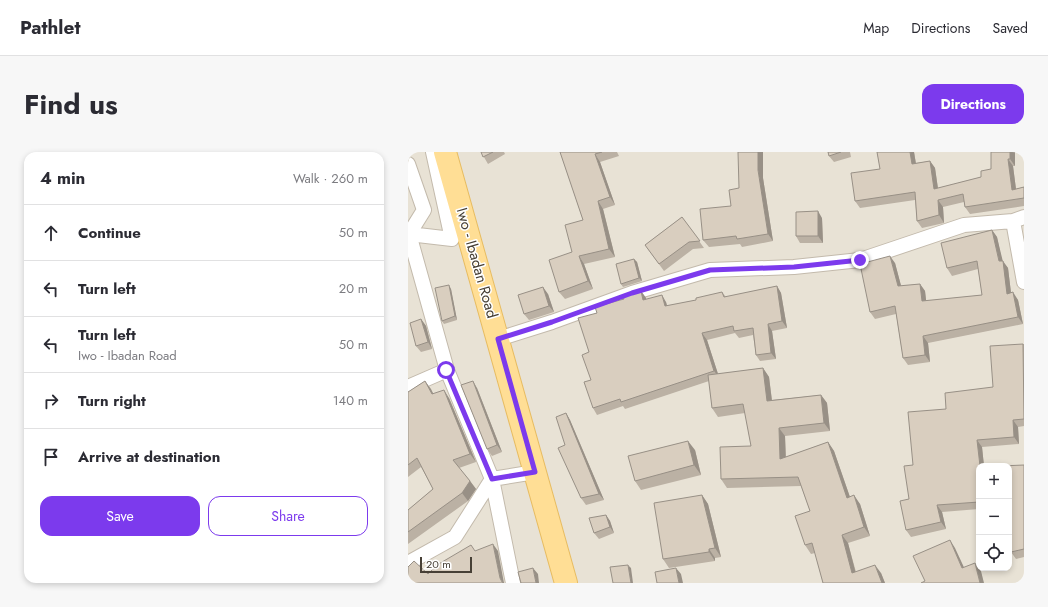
<!DOCTYPE html>
<meta charset="utf-8">
<style>
body{margin:0;font-family:Jost,sans-serif;background:#f7f7f7;color:#2b2b33}
.controls{position:absolute;right:12px;bottom:12px;display:grid;overflow:hidden;border-radius:8px;box-shadow:0 2px 6px #0003}
.controls button{width:36px;height:36px;display:grid;place-items:center;padding:0;border:0;border-bottom:1px solid #e1e1e2;background:#fff;color:#2b2b33;font:20px sans-serif}
.scale{position:absolute;left:12px;bottom:10px;width:52px;box-sizing:border-box;padding-left:4px;border:2px solid #474036;border-top:0;font-size:11px;line-height:14px;white-space:nowrap;color:#474036;-webkit-text-stroke:3px #fff;paint-order:stroke}
.stop{position:absolute;width:12px;height:12px;margin:-9px;border:3px solid #7c3aed;border-radius:50%;background:#fff}
.stop.end{background:#7c3aed;border-color:#fff;box-shadow:0 1px 4px #0008}
.list{margin:0;padding:0;list-style:none}
h2{display:flex;justify-content:space-between;align-items:center;height:52px;margin:0;padding:0 16px;font-size:17px}
h2 small{font-size:13px;font-weight:400;color:#7c7c81}
.list li{display:grid;grid-template-columns:26px 1fr auto;gap:12px;align-items:center;box-sizing:border-box;height:56px;padding:0 16px;border-top:1px solid #e1e1e2}
.list b{display:block;font-size:15px;white-space:nowrap}
.list p{margin:0;font-size:13px;white-space:nowrap;color:#7c7c81}
.list em{font-size:13px;font-style:normal;color:#7c7c81}
.actions{display:flex;gap:8px;padding:12px 16px}
.actions a{flex:1;padding:9px 0;border:1px solid #7c3aed;border-radius:12px;text-align:center;font-size:14px;color:#7c3aed}
.actions .main{background:#7c3aed;color:#fff}
.icon{flex:none;width:22px;height:22px;fill:none;stroke:currentColor;stroke-width:2;stroke-linecap:round;stroke-linejoin:round}
.map{position:relative;flex:none;width:616px;height:431px;overflow:hidden;border-radius:12px}
header{display:flex;align-items:center;gap:24px;box-sizing:border-box;height:56px;padding:0 20px;background:#fff;border-bottom:1px solid #e1e1e2}
header strong{font-size:19px}
nav{display:flex;gap:22px;margin-inline-start:auto;font-size:14px}
.intro{display:flex;align-items:center;justify-content:space-between;box-sizing:border-box;height:96px;padding:0 24px}
h1{margin:0;font-size:28px}
.button{padding:10px 18px;border-radius:12px;background:#7c3aed;color:#fff;font-size:14px;font-weight:700}
main{display:flex;gap:24px;padding:0 24px}
aside{flex:1;background:#fff;border-radius:12px;box-shadow:0 2px 6px #0003}
.map>svg:first-child{display:block}
.residential{fill:#e8e2d5;fill-rule:evenodd}
.lines{fill:none;stroke-linecap:round;stroke-linejoin:round}
.street-casing{stroke:#c3baac;stroke-width:16}
.primary-casing{stroke:#e7bc62;stroke-width:24}
.street{stroke:#fff;stroke-width:14}
.primary{stroke:#ffde95;stroke-width:22}
.wall{fill:#bbb1a4}
.shaded-wall{fill:#989086}
.building{fill:#d9cebf;stroke:#989086}
.route{stroke:#7c3aed;stroke-width:5}
.labels{text-anchor:middle;stroke-width:3;stroke-linejoin:round;paint-order:stroke}
.street-label{font-size:15px;fill:#474036;stroke:#fff}
</style>
<header>
<strong>Pathlet</strong>
<nav><a>Map</a><a>Directions</a><a>Saved</a></nav>
</header>
<div class="intro"><h1>Find us</h1><a class="button">Directions</a></div>
<main>
<aside>
<h2>4 min<small>Walk · 260 m</small></h2>
<ul class="list">
<li><svg class="icon" aria-label="ahead" viewBox="0 0 24 24"><path d="M12 20V5M6 11l6-6 6 6"/></svg><div><b>Continue</b></div><em>50 m</em></li>
<li><svg class="icon" aria-label="left" viewBox="0 0 24 24"><path d="M17 20v-9H6M10 6l-5 5 5 5"/></svg><div><b>Turn left</b></div><em>20 m</em></li>
<li><svg class="icon" aria-label="left" viewBox="0 0 24 24"><path d="M17 20v-9H6M10 6l-5 5 5 5"/></svg><div><b>Turn left</b><p>Iwo - Ibadan Road</p></div><em>50 m</em></li>
<li><svg class="icon" aria-label="right" viewBox="0 0 24 24"><path d="M7 20v-9h11M14 6l5 5-5 5"/></svg><div><b>Turn right</b></div><em>140 m</em></li>
<li><svg class="icon" aria-label="arrive" viewBox="0 0 24 24"><path d="M6 21V4h12l-3 4 3 4H6"/></svg><div><b>Arrive at destination</b></div></li>
</ul>
<div class="actions"><a class="main">Save</a><a>Share</a></div>
</aside>
<div class="map">
<svg width="616" height="431" viewBox="0 0 616 431">
<rect width="100%" height="100%" fill="#f4f0e7"/>
<path class="residential" d="M0,0h616v431h-616zM571,314h30v102h-30z"/>
<g class="lines">
<g class="street-casing">
<path id="street" d="M0,12l16,46 -15,24 43,5 -19,-87
M605,69l11,61
M1,82l38,136 45,109 21,104
M90,187l54,-17 80,-29 78,-23 84,-3 66,-7 104,-35 49,-4 11,-4
M0,235l39,-17
M0,411l47,-26 37,-58 43,-7"/>
</g>
<g class="primary-casing">
<path id="primary" d="M37,0l121,431"/>
</g>
<use href="#street" class="street"/>
<use href="#primary" class="primary"/>
</g>
<path class="wall" d="M73,0h23l1,2 -17,10z
M152,0h57l2,4 -19,6 15,43 -12,4 12,48 -31,7 9,25 -28,10 -6,-7 24,-72z
M420,0h22l1,5 -17,5 -5,-6z
M469,0h37l2,11 14,-2 5,7 3,20 43,-11 10,-8v-17h24v14h-2l3,23 8,-2v19l-54,8 -5,-7 -1,-5 -21,5 1,16 -22,5 -5,-7 -2,-21 -55,8 -5,-7 25,-32z
M355,26l10,63 -31,6 -2,-3 -31,3 -6,-7 28,-34 8,-18z
M274,65l22,31 -11,1 -29,22 -19,-26z
M414,66l1,25h-23l-4,-7z
M584,78l5,7 5,24 6,7 3,25 7,7 5,24 -95,19 2,19 -22,3 -5,-7 -7,-44 -21,5 -5,-7 25,-49 6,23 19,-2 5,7 1,10 56,-6 -4,-26 -26,7 -5,-8z
M226,107l3,3 5,19 -19,6 -2,-3z
M369,134l4,7 6,35 -15,3 4,28 -16,2 -4,-6 -3,-20 -14,3 -4,-5 -28,7 11,34 45,-6 6,9 3,23 49,-5 6,8 3,28 -45,5 1,21 42,-15 6,9 16,46 10,7 10,32 -22,7 8,29 25,1 4,10h-62l-8,-30 -4,1 -6,-9 5,-34 -9,-25 -74,2 -6,-9 30,-33 -6,-33 -27,4 -6,-9 -3,-27 -84,28 -2,-3 -26,9 -4,-7 -4,-56 8,-39 27,-14 17,-8 5,7v2l20,2 1,4 29,-6 26,-8 4,5z
M43,137l6,31 -13,4 -2,-3z
M140,142l6,18 -25,8 -5,-6z
M13,167l5,7 6,23 -11,3 -5,-6z
M615,192h1v82l-6,1 1,17 -37,3 2,19h-5v43l-37,3 4,17 -35,8 -5,-7 7,-65 33,-56 47,-22z
M17,229l8,13 16,4 27,64 -17,6 11,13 6,8 -8,12 -60,43v-34l25,-21 -12,-22 -13,10v-85z
M69,236l25,64 -10,4 -5,-7z
M158,261l4,7 34,80 -18,5 -5,-7 -16,-53z
M287,298l6,25 -60,15 -6,-9z
M616,313v92l-8,2 -5,-7 -2,-38v-48z
M294,343l6,9 13,53 -6,1v3l-46,7 -6,-9z
M198,363l4,6 4,12 -15,6 -5,-6z"/>
<path class="shaded-wall" d="M350,0h5v26l10,63 -5,-7 -10,-64z
M502,0h4l3,19 -5,-7z
M602,0h5v14l-5,-7z
M187,2l5,8 15,43 -5,-8z
M600,7l5,7 4,31 -5,-7z
M522,9l5,7 4,28 -5,-7z
M530,48l5,7 1,16 -5,-8z
M190,49l5,8 12,48 -6,-8z
M410,59l4,7 1,25 -5,-7z
M584,78l5,7 6,25v-1l5,7 4,33 -5,-7z
M171,104l5,8 9,25 -5,-8z
M482,104l5,7 8,30 -5,-7z
M226,107l3,3 5,19 -3,-3z
M512,132l5,7 2,17 -5,-7z
M41,133l2,4 6,31 -2,-4z
M369,134l4,7 6,35 -5,-7z
M135,135l5,7 6,18 -5,-6z
M233,139l5,7 2,9 -5,-7z
M605,140l5,8 5,24 -5,-7z
M254,143l4,7 3,11 -4,-7z
M13,167l5,7 6,23 -4,-7z
M360,172l4,7 4,28 -5,-6z
M294,181l5,7 12,37 -5,-6z
M515,184l5,7 2,19 -5,-7z
M355,216l6,9 4,33 -6,-9z
M17,229l6,8 7,14 -6,-9z
M65,229l4,7 25,64 -5,-7z
M36,238l5,8 27,64 -6,-8z
M413,243l6,8 3,28 -6,-8z
M158,261l4,7 34,80 -5,-6z
M605,268l5,7 1,17 -5,-7z
M371,276l6,8 1,32 -6,-9z
M569,288l5,7 2,19h-4z
M280,289l7,9 6,25 -7,-10z
M420,290l6,9 19,55 -6,-8z
M62,329l6,8 -8,12 -6,-8z
M294,343l6,9 13,53 -6,-9z
M446,343l6,9 10,32 -6,-9z
M529,353l5,7 4,17 -5,-7z
M198,363l4,6 4,12 -4,-6z
M434,383l6,8 10,39 -6,-9z
M542,388l5,8 13,28 -6,-8z
M85,392l5,7 6,32h-1l-3,-5z
M301,397l6,9v3l-6,-9z
M567,411l6,8 3,12h-4z
M220,413l3,3 2,15h-2z
M467,413l6,8 4,10h-3z
M125,416l5,6 1,9h-3z
M268,416l5,6 2,9h-4z"/>
<path class="building" d="M73,0h12l-10,5z
M152,0h42l-7,2 15,43 -12,4 11,48 -30,7 9,25 -29,11 -10,-32 23,-8 -7,-27 18,-5z
M330,0h20v18l10,64 -31,5 -1,-3 -33,4 -3,-31 31,-3 -2,-16 10,-2z
M420,0h13l-12,4z
M469,0h33l2,12 18,-3 4,28 47,-12v-6l10,-2v-17h19v7h-2l4,31 12,-3v11l-59,9 -2,-13 -25,6 1,15 -22,6 -2,-29 -60,9 -4,-28 29,-4z
M410,59v25h-22v-24z
M274,65l18,24 -11,1 -30,22 -14,-19z
M584,78l7,31h4l4,33 6,-2 5,25 -95,19 2,19 -22,3 -8,-52 -25,6 -10,-48 30,-8 8,30 22,-2 2,17 60,-6 -5,-34 -30,7 -6,-25z
M226,107l5,19 -18,6 -5,-20z
M41,133l6,31 -13,5 -7,-33z
M369,134l5,35 -14,3 3,29 -15,2 -3,-27 -19,3 -1,-5 -31,7 12,38 -93,31 -1,-3 -27,9 -9,-26 7,-2 -9,-25 7,-3 -11,-34 19,-5 -2,-6 29,-8 -1,-2 18,-6 2,9 19,-5 3,11 31,-6v-2l26,-6 2,5z
M135,135l6,19 -25,8 -6,-19z
M13,167l7,23 -12,4 -6,-23z
M615,192l1,75 -11,1 1,17 -37,3 3,26h-1v36l-42,3 4,17 -35,8 -6,-29 9,-2 -5,-33 9,-1 -5,-53 38,-3 -1,-16 48,-6 -3,-41z
M355,216l4,33 54,-6 3,28 -45,5 1,31 48,-17 19,56 7,-3 10,32 -22,8 10,38 23,-8 7,18h-59l-11,-40 -7,2 -10,-29 15,-5 -12,-34 -77,2 -1,-32 31,-1 -8,-42 -31,4 -4,-33z
M17,229l7,13 12,-4 26,64 -17,6 17,21 -8,12 -54,39v-22l25,-21 -16,-31 -9,7v-73z
M65,229l24,64 -10,4 -26,-64z
M158,261l33,81 -18,4 -23,-50 7,-3 -9,-28z
M280,289l6,24 -59,16 -7,-25z
M616,313v84l-13,3 -2,-11v-75h-9z
M294,343l13,53 -6,1v3l-46,7 -9,-56z
M198,363l4,12 -16,6 -5,-15z
M542,388l12,28 13,-5 5,20h-59l4,-2 -12,-25z
M85,392l7,34 2,4 2,1h-91l-5,-5v-11l6,-6 14,13 9,-9 34,-20 4,6z
M220,413l3,18h-18l-3,-16z
M125,416l3,15h-15l-3,-11z
M268,416l3,15h-22l-2,-11z"/>
<g class="lines">
<path class="route" d="M38,218l46,109 43,-7 -37,-133 54,-17 80,-29 78,-23 84,-3 66,-7"/>
</g>
<g class="labels">
<g class="street-label">
<text transform="translate(69 111) rotate(74)" y="5">Iwo - Ibadan Road</text>
</g>
</g>
</svg>
<div class="controls">
<button>+</button>
<button>−</button>
<button><svg class="icon" aria-label="locate" viewBox="0 0 24 24"><circle cx="12" cy="12" r="6"/><path d="M12 2v4M12 18v4M2 12h4M18 12h4"/></svg></button>
</div>
<div class="scale">20 m</div>
<div class="stop" style="left:38px;top:218px"></div>
<div class="stop end" style="left:452px;top:108px"></div>
</div>
</main>
